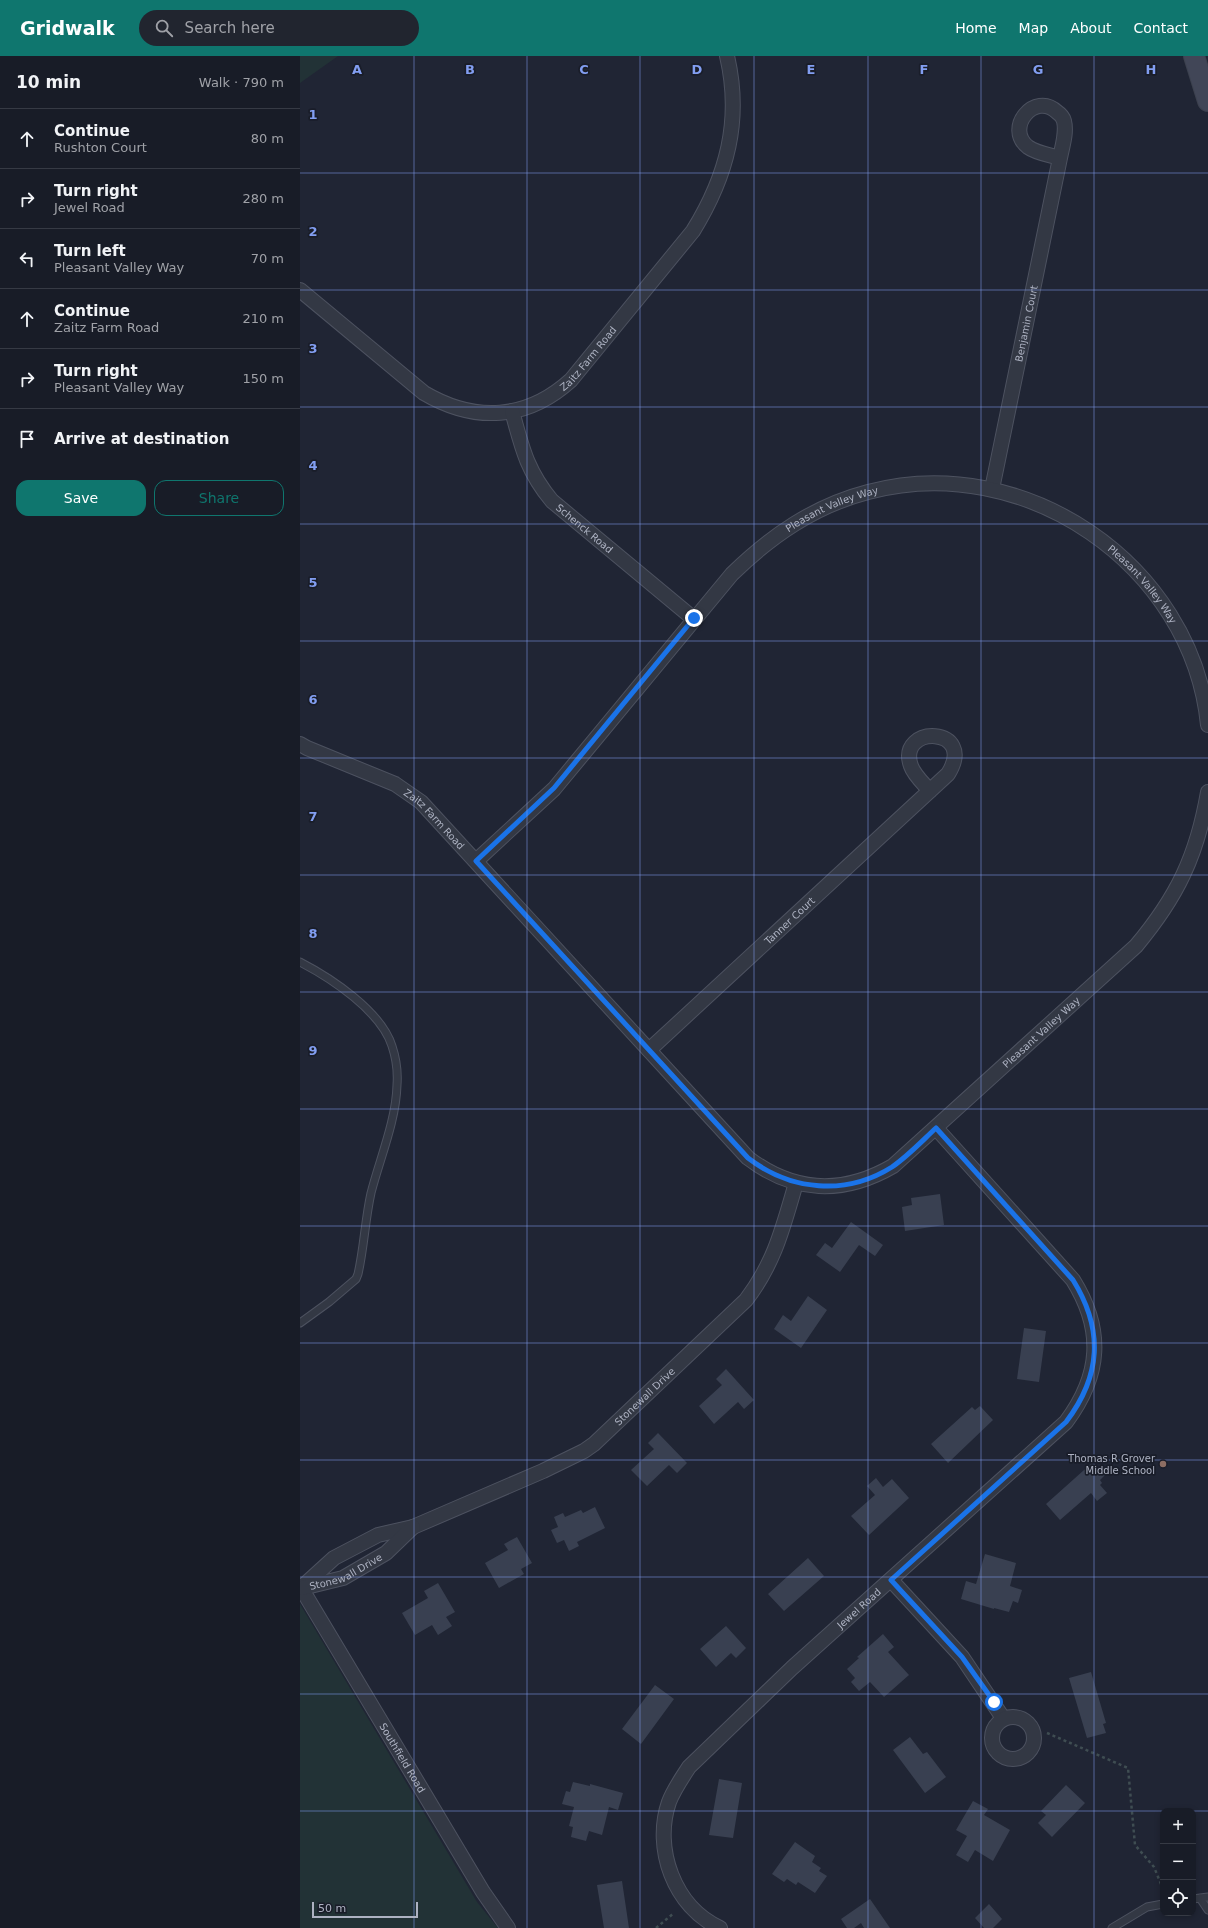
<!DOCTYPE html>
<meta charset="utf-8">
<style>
body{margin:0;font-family:"DejaVu Sans",sans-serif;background:#21252f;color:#f1f3f6}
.controls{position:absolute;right:12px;bottom:12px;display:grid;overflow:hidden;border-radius:8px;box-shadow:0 2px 6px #0003}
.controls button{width:36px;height:36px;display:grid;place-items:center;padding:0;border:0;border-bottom:1px solid #363a44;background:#181c27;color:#f1f3f6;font:20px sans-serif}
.scale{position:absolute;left:12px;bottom:10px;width:106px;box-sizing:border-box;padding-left:4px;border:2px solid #adb2c2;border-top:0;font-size:11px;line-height:14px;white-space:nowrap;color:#adb2c2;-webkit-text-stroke:3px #191d29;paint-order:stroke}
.stop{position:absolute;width:12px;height:12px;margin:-9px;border:3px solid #1a73e8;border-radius:50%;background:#fff}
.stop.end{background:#1a73e8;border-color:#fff;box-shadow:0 1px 4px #0008}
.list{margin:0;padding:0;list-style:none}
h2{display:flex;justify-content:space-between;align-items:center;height:52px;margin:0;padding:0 16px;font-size:17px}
h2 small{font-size:13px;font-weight:400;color:#9fa1a7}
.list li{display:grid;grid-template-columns:26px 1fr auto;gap:12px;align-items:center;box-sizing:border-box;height:60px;padding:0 16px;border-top:1px solid #363a44}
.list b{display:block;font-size:15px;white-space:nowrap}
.list p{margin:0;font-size:13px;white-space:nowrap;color:#9fa1a7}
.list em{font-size:13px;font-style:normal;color:#9fa1a7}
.actions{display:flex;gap:8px;padding:12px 16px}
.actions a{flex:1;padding:9px 0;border:1px solid #0f766e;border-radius:12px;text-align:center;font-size:14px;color:#0f766e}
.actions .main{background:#0f766e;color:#fff}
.icon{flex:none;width:22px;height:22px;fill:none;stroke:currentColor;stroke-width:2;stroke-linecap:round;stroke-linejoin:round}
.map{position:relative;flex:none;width:908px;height:1872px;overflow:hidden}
header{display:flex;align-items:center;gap:24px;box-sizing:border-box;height:56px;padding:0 20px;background:#0f766e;color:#fff}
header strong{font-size:19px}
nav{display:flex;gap:22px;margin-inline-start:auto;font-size:14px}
.search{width:280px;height:36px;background:#21252f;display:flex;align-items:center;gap:10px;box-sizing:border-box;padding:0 14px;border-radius:22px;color:#9fa1a7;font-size:15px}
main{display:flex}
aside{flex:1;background:#181c27}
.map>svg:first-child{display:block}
.green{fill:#223236}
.building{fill:#394051}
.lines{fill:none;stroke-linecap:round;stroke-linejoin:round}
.lane-casing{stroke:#4d5260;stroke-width:9}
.street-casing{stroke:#4d5260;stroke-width:16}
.secondary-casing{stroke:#3c414e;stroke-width:22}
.path{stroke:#3f4d52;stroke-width:2.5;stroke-dasharray:3 3;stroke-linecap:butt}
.lane{stroke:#333844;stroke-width:7}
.street{stroke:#333844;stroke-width:14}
.secondary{stroke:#414657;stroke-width:20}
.route{stroke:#1a73e8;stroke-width:5}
.grid{fill:none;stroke:#829ef1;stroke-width:1;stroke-opacity:0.55}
.education-dot{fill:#8d6e63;stroke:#191d29;stroke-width:1.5}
.labels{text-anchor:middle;stroke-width:3.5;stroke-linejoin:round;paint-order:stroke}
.street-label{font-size:10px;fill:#adb2c2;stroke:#191d29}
.poi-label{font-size:10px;fill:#adb2c2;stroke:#191d29;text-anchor:end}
.grid-label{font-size:13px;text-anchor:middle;font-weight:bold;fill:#829ef1;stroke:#191d29;stroke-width:3.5;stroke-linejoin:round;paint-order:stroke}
</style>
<header>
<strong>Gridwalk</strong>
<div class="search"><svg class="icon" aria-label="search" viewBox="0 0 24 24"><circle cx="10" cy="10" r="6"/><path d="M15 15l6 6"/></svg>Search here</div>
<nav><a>Home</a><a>Map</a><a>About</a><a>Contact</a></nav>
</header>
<main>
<aside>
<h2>10 min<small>Walk · 790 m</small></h2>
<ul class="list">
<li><svg class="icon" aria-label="ahead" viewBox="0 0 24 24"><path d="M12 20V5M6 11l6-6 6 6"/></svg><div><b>Continue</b><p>Rushton Court</p></div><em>80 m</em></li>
<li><svg class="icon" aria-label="right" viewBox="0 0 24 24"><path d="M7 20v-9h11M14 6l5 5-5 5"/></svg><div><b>Turn right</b><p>Jewel Road</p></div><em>280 m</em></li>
<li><svg class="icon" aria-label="left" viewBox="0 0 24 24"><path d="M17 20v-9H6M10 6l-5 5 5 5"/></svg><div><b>Turn left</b><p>Pleasant Valley Way</p></div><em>70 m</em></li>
<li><svg class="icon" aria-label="ahead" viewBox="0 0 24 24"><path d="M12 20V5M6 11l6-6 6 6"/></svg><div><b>Continue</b><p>Zaitz Farm Road</p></div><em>210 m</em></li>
<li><svg class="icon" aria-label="right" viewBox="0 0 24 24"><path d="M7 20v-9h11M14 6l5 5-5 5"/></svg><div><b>Turn right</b><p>Pleasant Valley Way</p></div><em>150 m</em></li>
<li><svg class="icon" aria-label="arrive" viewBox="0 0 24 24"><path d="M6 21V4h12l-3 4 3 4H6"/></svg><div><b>Arrive at destination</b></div></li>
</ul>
<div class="actions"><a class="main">Save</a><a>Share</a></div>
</aside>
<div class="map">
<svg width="908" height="1872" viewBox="0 0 908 1872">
<rect width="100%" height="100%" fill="#202534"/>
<path class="green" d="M0,0h38l-38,27z
M0,1548l177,298 21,26h-198z"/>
<path class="building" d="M640,1138l4,31 -39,6 -3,-24 10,-2 -1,-7z
M551,1166l32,23 -8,11 -16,-11 -19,27 -24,-17 9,-12 7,5z
M508,1240l19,14 -26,38 -27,-19 9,-14 8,6z
M724,1272l22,3 -7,51 -22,-3z
M426,1313l28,31 -10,9 -6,-7 -24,22 -15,-18 23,-21 -6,-6z
M680,1350l13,14 -45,43 -17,-19 41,-37 3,3z
M358,1377l29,30 -10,10 -8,-8 -22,21 -16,-16 23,-21 -6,-6z
M793,1406l12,13 -5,5 2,3 -2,2 7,8 -10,8 -6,-8 -31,27 -14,-16z
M576,1422l7,9 9,-8 17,19 -40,37 -18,-19 24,-21 -8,-9z
M295,1451l10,21 -28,14 2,4 -10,5 -5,-11 -7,3 -6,-13 7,-3 -4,-10 9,-4 2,4 16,-7 2,3z
M217,1481l15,26 -11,6 3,5 -25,14 -14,-25 23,-13 -4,-6z
M685,1498l31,9 -6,23 12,4 -4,13 -5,-2 -4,11 -15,-4v1l-33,-10 5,-18 10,3z
M508,1502l16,18 -40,35 -16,-17z
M138,1527l17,29 -9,5 6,9 -14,9 -6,-10 -17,10 -13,-22 26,-15 -4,-7z
M426,1570l20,22 -10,10 -5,-5 -15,14 -16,-18z
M583,1578l11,13 -6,5 21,23 -25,22 -14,-15 -11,9 -8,-9 4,-4 -8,-9 12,-11 -2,-1z
M791,1616l15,51 -3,1 3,9 -19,5 -18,-60z
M355,1629l19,14 -33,45 -19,-15z
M610,1681l13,17 4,-2 19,25 -21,16 -32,-43z
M419,1723l23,4 -9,55 -24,-3z
M273,1726l17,4v-2l33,9 -5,17 -9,-3 -7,28 -13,-4 -3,10 -15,-4 2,-10 -4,-1 5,-19 -12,-3 4,-13 4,1z
M766,1729l19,18 -33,34 -14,-14 8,-8 -5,-4z
M673,1745l15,8 -4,6 26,15 -17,31 -18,-11 -7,12 -12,-7 11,-19 -11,-6z
M495,1786l20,14 -3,6 9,6 -2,3 8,5 -12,17 -17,-11 -2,3 -9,-6 -3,3 -12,-8z
M322,1825l7,47h-25l-7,-43z
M570,1843l20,29h-26l-3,-5 -7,5h-7l-6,-9z
M689,1848l13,15 -9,9h-9l-9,-10z"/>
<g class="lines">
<g class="lane-casing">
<path id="lane" d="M0,906c31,16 81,49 92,84 4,12 6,26 5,39 -1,36 -17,73 -26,108 -6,27 -7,55 -13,81l-2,5 -27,23 -29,21
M900,1842l8,12
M893,1843l15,-2
M812,1872l35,-21 16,-3"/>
</g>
<g class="street-casing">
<g id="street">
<path id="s1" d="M0,234l124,103c51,30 103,27 147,-13l122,-149c34,-55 49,-111 34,-175"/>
<path id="s2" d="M212,355c10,37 15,60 40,90l142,118"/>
<path id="s3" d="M692,433l68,-331c2,-11 7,-25 4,-37 -1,-4 -4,-7 -7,-9 -22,-21 -53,16 -29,35 8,6 22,8 32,11"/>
<path id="s4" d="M0,688l7,4 88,36 26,18 327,356c46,35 95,37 145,8l243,-220c41,-49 61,-90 72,-154"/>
<path id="s5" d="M176,805l78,-72 178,-215c39,-38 82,-68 136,-82 155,-42 324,72 340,233"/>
<path id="s6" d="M349,994l299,-276c30,-48 -52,-50 -37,-8 3,9 13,18 19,25"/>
<path d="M591,1524l71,77 41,61"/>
<path id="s7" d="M0,1530l183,306 25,36"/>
<path id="s8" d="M1,1532l33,-30 44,-23 35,-8 130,-56 41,-20 10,-7 152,-144c29,-38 37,-73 50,-117"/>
<path id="s9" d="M2,1532l41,-10 43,-25 27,-26"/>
<circle cx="713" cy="1682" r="21"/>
<path id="s10" d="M420,1872c-46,-21 -67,-80 -51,-126 5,-13 13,-24 20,-35l103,-99 274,-246c35,-47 38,-92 7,-142l-137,-152"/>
</g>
</g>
<g class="secondary-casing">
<path id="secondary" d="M894,0l14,45"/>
</g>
<path class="path" d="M747,1677l81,35 7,77 19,22 9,22
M356,1872l18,-15"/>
<use href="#lane" class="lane"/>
<use href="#street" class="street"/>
<use href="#secondary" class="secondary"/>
</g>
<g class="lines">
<path class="route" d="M394,562l-140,170 -78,73 272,297c43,33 98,38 144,9 16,-11 30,-26 44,-39l137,152c31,50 28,96 -7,142l-175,158 71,77 32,45"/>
</g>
<path class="grid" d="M114,0v1872M227,0v1872M340,0v1872M454,0v1872M568,0v1872M681,0v1872M794,0v1872M0,117h908M0,234h908M0,351h908M0,468h908M0,585h908M0,702h908M0,819h908M0,936h908M0,1053h908M0,1170h908M0,1287h908M0,1404h908M0,1521h908M0,1638h908M0,1755h863M863,1755h30M893,1755h15"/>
<circle class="education-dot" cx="863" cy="1408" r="4"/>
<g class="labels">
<g class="street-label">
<text dy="4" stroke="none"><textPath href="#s3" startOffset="169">Benjamin Court</textPath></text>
<text dy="4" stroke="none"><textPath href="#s1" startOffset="348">Zaitz Farm Road</textPath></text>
<text dy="4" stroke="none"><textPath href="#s5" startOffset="506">Pleasant Valley Way</textPath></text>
<text dy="4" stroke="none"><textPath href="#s2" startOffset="142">Schenck Road</textPath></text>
<text dy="4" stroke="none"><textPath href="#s5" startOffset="853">Pleasant Valley Way</textPath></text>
<text dy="4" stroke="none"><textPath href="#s4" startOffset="156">Zaitz Farm Road</textPath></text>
<text dy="4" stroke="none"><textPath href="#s6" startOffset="191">Tanner Court</textPath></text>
<text dy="4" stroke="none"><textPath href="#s4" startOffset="973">Pleasant Valley Way</textPath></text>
<text dy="4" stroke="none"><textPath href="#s8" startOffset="399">Stonewall Drive</textPath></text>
<text dy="4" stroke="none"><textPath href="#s9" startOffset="47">Stonewall Drive</textPath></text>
<text dy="4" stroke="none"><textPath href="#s10" startOffset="421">Jewel Road</textPath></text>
<text dy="4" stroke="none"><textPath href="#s7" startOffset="200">Southfield Road</textPath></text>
</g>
<g class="poi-label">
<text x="855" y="1406">Thomas R Grover<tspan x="855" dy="12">Middle School</tspan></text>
</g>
</g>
<g class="grid-label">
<text x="57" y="18">A</text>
<text x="170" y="18">B</text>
<text x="284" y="18">C</text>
<text x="397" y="18">D</text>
<text x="511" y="18">E</text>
<text x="624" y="18">F</text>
<text x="738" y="18">G</text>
<text x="851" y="18">H</text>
<text x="13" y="63">1</text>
<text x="13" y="180">2</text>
<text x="13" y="297">3</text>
<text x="13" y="414">4</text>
<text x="13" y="531">5</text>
<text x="13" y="648">6</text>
<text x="13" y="765">7</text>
<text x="13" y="882">8</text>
<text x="13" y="999">9</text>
</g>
</svg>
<div class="controls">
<button>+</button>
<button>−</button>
<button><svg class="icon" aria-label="locate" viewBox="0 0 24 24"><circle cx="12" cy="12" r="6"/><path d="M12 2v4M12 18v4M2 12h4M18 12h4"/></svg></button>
</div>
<div class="scale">50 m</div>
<div class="stop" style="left:694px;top:1646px"></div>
<div class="stop end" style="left:394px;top:562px"></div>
</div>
</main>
